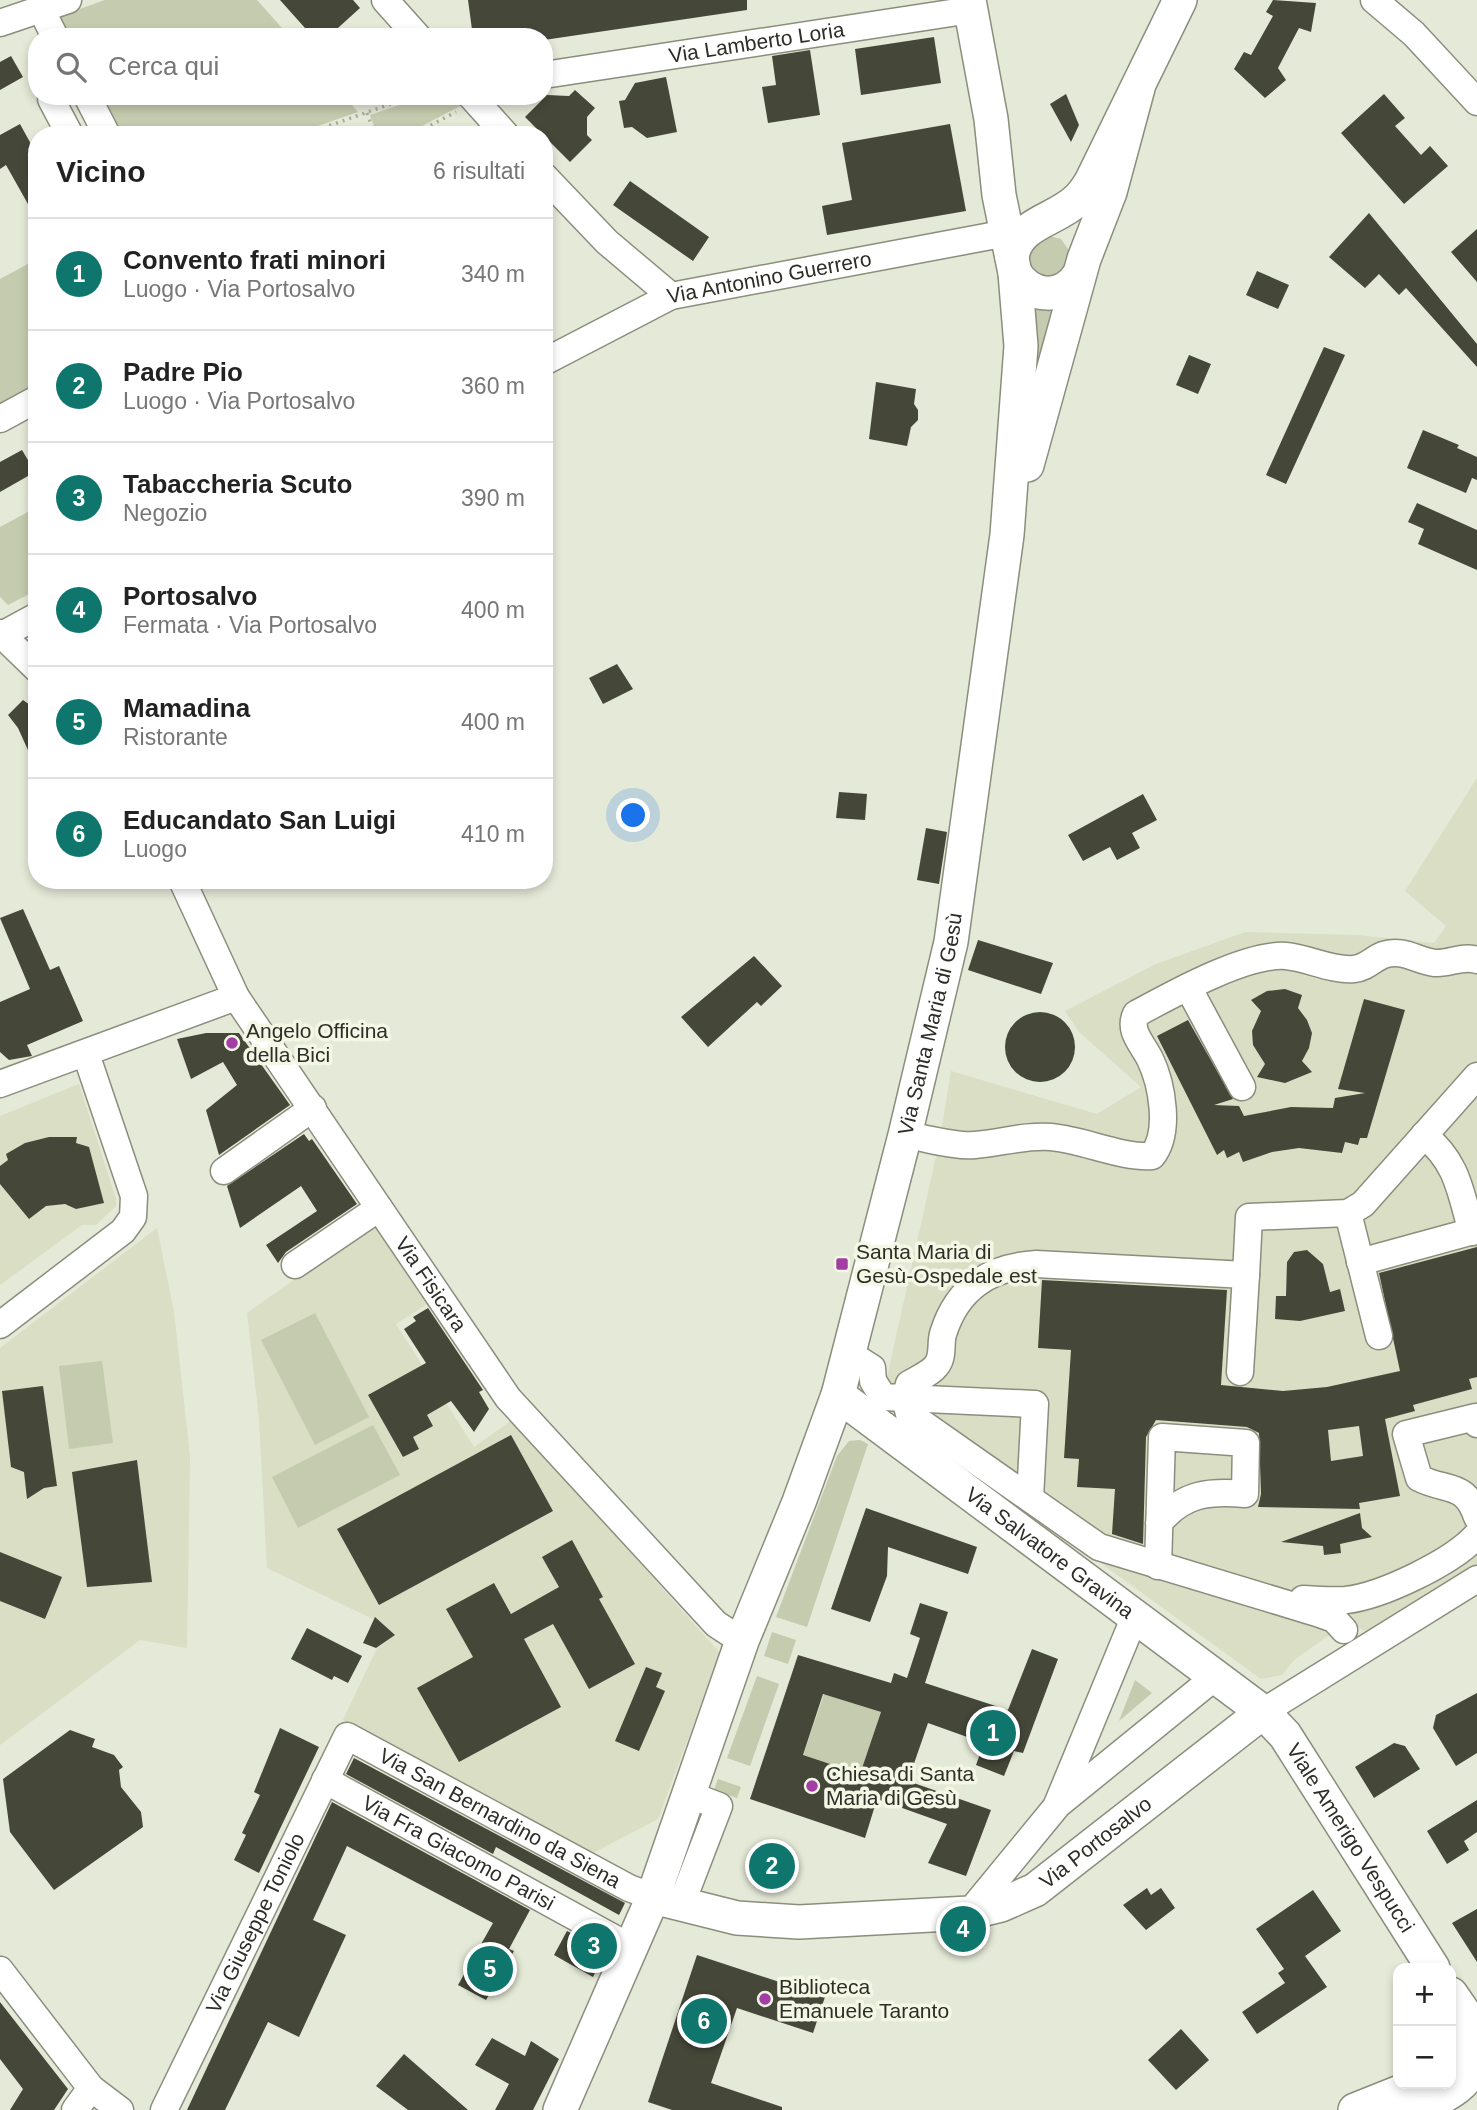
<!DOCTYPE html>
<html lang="it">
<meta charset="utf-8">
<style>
body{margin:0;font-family:Helvetica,sans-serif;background:#f2f2f2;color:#222}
.controls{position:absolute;right:21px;bottom:21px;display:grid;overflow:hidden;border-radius:14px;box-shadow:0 4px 10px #0003}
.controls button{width:63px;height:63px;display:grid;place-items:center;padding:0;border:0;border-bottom:2px solid #e0e0e0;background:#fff;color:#222;font:35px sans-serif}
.you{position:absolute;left:634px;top:816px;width:24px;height:24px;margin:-18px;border:5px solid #fff;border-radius:50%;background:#1a73e8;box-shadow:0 0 0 10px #1a73e833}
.badge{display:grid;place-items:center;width:46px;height:46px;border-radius:50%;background:#0f766e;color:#fff;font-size:23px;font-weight:700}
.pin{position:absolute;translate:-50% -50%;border:4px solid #fff;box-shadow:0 2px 7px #0006}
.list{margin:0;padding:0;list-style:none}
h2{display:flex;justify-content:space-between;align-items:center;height:91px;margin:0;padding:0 28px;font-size:30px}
h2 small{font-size:23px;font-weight:400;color:#767676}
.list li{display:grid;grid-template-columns:46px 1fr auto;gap:21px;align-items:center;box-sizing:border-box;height:112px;padding:0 28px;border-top:2px solid #e0e0e0}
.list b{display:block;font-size:26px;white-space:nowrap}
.list p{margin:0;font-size:23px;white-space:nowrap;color:#767676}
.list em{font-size:23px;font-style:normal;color:#767676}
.icon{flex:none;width:38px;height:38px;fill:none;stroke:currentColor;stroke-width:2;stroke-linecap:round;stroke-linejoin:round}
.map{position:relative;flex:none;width:1477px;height:2110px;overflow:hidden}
.search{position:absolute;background:#fff;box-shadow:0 4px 10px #0003;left:28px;top:28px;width:525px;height:77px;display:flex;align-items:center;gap:18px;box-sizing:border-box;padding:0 24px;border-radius:28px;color:#767676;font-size:26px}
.panel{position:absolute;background:#fff;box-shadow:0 4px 10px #0003;left:28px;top:126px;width:525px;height:763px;border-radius:28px}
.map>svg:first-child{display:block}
.built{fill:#d9dec5}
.green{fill:#c5cbae}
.building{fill:#454839;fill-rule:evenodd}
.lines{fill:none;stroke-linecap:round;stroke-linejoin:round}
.minor-casing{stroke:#8a8e7d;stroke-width:29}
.major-casing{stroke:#8a8e7d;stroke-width:36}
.path{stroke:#a7aa9c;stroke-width:3.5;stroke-dasharray:2 5;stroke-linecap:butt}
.minor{stroke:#fff;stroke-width:26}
.major{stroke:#fff;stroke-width:33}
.poi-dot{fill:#a33fa4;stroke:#f3f7e4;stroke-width:2.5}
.labels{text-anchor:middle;stroke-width:7;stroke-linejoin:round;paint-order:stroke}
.street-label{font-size:21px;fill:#2d2e28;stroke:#f3f7e4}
.poi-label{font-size:21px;fill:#2d2e28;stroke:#f3f7e4;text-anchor:start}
</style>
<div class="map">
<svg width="1477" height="2110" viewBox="0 0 1477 2110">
<rect width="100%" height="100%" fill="#e5e9d7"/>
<path class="built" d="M1477,778v787l-111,66 -7,-3 -27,5 -38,27 -12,15 -21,4 -380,-275 56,-252h8l4,-24 -7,-1 9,-56 146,43 44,-27 -62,-55 -14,-21 91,-47 89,-32 112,3 77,8 12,-17 -41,-35z
M79,1084l37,115v7l-20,19h-14l-82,60v-169z
M377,1221l53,81 -34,22 78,123 38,-27 208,233 -62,166 -69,36 -246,-135 34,-72 17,-13 -13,-12 -114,-55 -8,-149 -12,-106z
M157,1228l17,84 16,145 -3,191 -47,-8 -140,105v-397z"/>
<path class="green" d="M105,0h152l33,37h-219l-11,-21z
M102,96h242l14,16 -66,23h-170z
M426,96h31l7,8 -59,31h-28l-7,-20z
M1045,235l16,4 9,13 -3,22 -37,5 -6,-31z
M37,259v125l-37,21v-126z
M1031,305l27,2 -21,69 -4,1z
M37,507v83l-29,15 -8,-8v-70z
M315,1313l54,104 -54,28 -54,-105z
M102,1361l11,82 -44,6 -10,-83z
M373,1425l27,50 -102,53 -26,-51z
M860,1440l8,4 -61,183 -31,-10 61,-161 12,-15z
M772,1632l24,8 -8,24 -24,-8z
M757,1676l22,8 -29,82 -23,-8z
M1135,1680l17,13 -33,28z
M824,1694l57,18 -21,62 -57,-18z
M718,1779l23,8 -4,11 -23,-8z"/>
<path class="building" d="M280,0h73l7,8 -32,29h-15z
M468,0h279v10l-203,30v-3h-71z
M1273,0l43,3 -5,29 -12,-4 -21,40 8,12 -21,18 -31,-29 10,-17 7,3 22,-39 -7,-4z
M934,37l7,46 -80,12 -6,-46z
M810,50l10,65 -52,8 -6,-36 14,-2 -4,-29z
M11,56l12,21 -23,13v-28z
M666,77l11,55 -30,6 -15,-11 -8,1 -5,-27 6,-1 10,-17z
M575,90l20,18 -8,9v18l5,5 -22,22 -45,-45 22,-22 22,1z
M1066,94l13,31 -8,17 -21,-38z
M1384,94l21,24 -10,8 26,29 9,-9 18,20 -44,38 -63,-71z
M20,124l17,31v65l-31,-55 -6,4v-34z
M950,124l16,87 -139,24 -5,-29 30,-6 -10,-57z
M630,181l79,56 -16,24 -80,-56z
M1369,213l108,131v23l-71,-79 -7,7 -20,-21 -14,14 -36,-31z
M1477,229v53l-26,-30z
M1257,271l32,14 -11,24 -32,-14z
M1324,347l21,8 -59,129 -20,-9z
M1189,355l22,9 -13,30 -22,-9z
M876,382l40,7 -2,15 4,6v10l-7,7 -4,19 -38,-7z
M1423,430l36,15 -2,3 20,9v23l-5,-2 -6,15 -59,-25z
M22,450l13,22 -35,20v-30z
M1417,503l60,27v40l-59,-26 6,-15 -16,-7z
M617,664l16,25 -30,15 -14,-26z
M23,700l14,10v60l-19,-42 -10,-13z
M839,792l28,2 -2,26 -29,-2z
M1143,794l14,26 -25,13 8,15 -23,12 -7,-13 -27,14 -15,-26z
M926,828l21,4 -8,52 -22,-4z
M23,909l27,61 9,-4 24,55 -56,24 5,11 -23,4 -9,-8v-50l30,-13 -30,-71z
M978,940l75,23 -12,31 -73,-24z
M754,956l28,30 -21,20 -4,-4 -49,45 -27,-30z
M1285,989l17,6 -4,13 9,12 5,13 -3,15 -7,13 10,11 -27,11 -28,-6 8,-13 -12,-19 -1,-14 9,-20 -10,-11 16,-9z
M1364,999l41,11 -38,128h-7l-2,7 -13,-3 -3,11 -43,-5 -27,4 -29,10 -4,-10 -12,6 -3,-8 -7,5 -60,-119 31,-16 45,79 -19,6 25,1 5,10 47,-9 42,1 2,-10 30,-5 -27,-4z
M1005 1047a35 35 0 1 1 70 0a35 35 0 1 1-70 0Z
M206,1033h33l51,72 -71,50 -13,-45 31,-25 -14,-23 -32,17 -14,-40z
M304,1134l5,7 3,-2 45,65 -71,48 -8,11 -12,-18 51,-34 -16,-25 -61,42 -13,-42z
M49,1137h28l-1,6 13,4 15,56 -28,6 -11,-5 -19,2 -17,13 -29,-35v-18l8,-6 -2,-6 19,-11z
M1477,1247v130l-8,2 3,10 -59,16 2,6 -30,8 15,77 -41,7 1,6 -102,-2 3,-13 -2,-61 -12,-6 -91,-7 -10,17 -3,107 -31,-10 3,-45 -38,-2 2,-28 -15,-1 7,-108 -33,-2 4,-68 185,10 -6,95 62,6 44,-4 73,-16 -21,-98zM1359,1426l4,30 -32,5 -3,-31z
M1307,1250l16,14 7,28 10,-3 5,22 -45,10 -25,-2 1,-23h10l1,-34 7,-10z
M428,1308l55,82 -4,2 10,17 -15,23 -23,-31 -24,14 6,11 -20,11 6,12 -16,8 -35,-62 58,-32 -22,-34 12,-8 -3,-4z
M43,1386l14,100 -13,2 -17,11 -3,-27 -13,-5 -9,-76z
M511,1435l42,76 -174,94 -42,-76z
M137,1460l15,122 -65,5 -15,-115z
M866,1508l111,39 -9,27 -80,-27 -1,29 -17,46 -39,-13z
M1360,1513l2,15 10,9 -32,7 1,9 -17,2 -1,-9 -42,-4z
M572,1540l31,57 -4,2 36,65 -46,25 -36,-65 -29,15 37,68 -102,55 -42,-74 56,-31 -27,-48 48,-26 17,31 48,-27 -17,-30z
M0,1552l62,25 -17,42 -45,-18z
M920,1603l28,9 -23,71 83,27 24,-61 26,10 -35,94 -9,-2 -10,25 -28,-11 8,-22 -56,-20 -20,58 83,29 -25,66 -38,-13 19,-39 -70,-25 -12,39 -115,-39 48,-144 93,28 3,-10 13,5 13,-40 -10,-4zM823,1694l58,18 -21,62 -57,-19z
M375,1617l20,18 -19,13 -13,-5z
M307,1628l55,28 -14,27 -14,-7 -2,4 -41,-21z
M646,1667l16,6 -6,14 9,4 -26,60 -24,-10z
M1477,1693v60l-21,13 -23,-38 3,-13z
M280,1728l39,19 -60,126 -25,-13 12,-25 -4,-2 18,-38 -6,-3z
M70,1730l25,9 -3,8 22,8 9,12 -4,3 2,17 20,25 2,15 -89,63 -44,-58 -7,-53z
M1394,1743l11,3 15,23 -46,29 -19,-31z
M354,1758l271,145 -6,12 -123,-68 -3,7 -147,-80z
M1477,1800v32l-13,9 5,9 -22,14 -20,-33z
M332,1802l198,108 -21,39 5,2 -28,49 -28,-15 35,-62 -146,-77 -34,74 33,15 -47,102 -31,-15 -43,88h-38z
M1147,1888l4,7 10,-7 14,20 -29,22 -23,-25z
M1313,1890l28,41 -36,25 22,31 -70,47 -15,-22 43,-29 -7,-10 6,-4 -28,-40z
M1477,1909v53l-25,-39z
M567,1931l38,20 -12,26 -39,-22z
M697,1955l128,42 -12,36 -76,-25 -26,75 71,24v3h-110l-24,-8z
M0,2002l68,87 -14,21h-44l13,-21 -23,-30z
M1181,2029l28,31 -33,30 -28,-30z
M492,2038l33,18 6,-15 28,18 -26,51h-38l14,-26 -34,-19z
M404,2054l64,56h-60l-32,-24z"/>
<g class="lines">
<g class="minor-casing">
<g id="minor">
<path d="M385,0l33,37"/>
<path d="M1374,0l40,34 63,68"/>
<path d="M41,9l14,28"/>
<path d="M0,23l68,-23"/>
<path id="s1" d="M544,75l427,-65"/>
<path d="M54,96l-3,3 19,36"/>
<path d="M87,96l20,39"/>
<path d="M471,96l35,39"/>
<path d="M544,176l63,66 64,54"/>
<path id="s2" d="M544,362l127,-66 336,-63"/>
<path d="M0,419l37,-20"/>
<path d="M0,633l37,36"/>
<path d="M2,635l35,-19"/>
<path id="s3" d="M182,880l54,117 272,401 208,226 26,17"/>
<path d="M1188,987l54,100"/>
<path d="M0,1084l236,-87"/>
<path d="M905,1135c21,3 51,12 70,10 26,-2 49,-10 76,-8 33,3 70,21 101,19 19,-23 10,-72 -2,-97 -8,-16 -22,-28 -14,-45 35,-19 110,-61 150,-58 22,2 46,15 68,13 12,-1 19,-10 29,-14 20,-7 34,6 52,8 16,1 26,-8 42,-3"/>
<path d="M1424,1135c34,28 36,56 48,97"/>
<path d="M224,1171l89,-63"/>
<path d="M1348,1213l31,123"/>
<path d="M1360,1262l117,-32"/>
<path d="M295,1265l84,-57"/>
<path d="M0,1325l123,-94 10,-14 1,-21 -48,-142"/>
<path d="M850,1354l22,14 1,13 10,16 152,7 -5,94"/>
<path d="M1240,1372l6,-97"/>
<path d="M1477,1424l-2,-7 -69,17 13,44c27,14 46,3 58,39"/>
<path d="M1158,1566l4,-129 84,6 -1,51c-36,-3 -62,-1 -86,29"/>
<path d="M1303,1599c14,1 29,2 43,1 36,-4 107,-38 131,-65"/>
<path d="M1344,1630l-10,-11 -17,-6 -218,-66 -190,-133 -4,-16 4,-14c8,-5 21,-10 27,-18 8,-9 4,-22 7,-32 14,-46 47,-67 93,-70l210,11 3,-58 99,-4 15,-9 114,-128"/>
<path d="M1263,1712l214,-133"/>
<path id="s4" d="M325,1780l305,167"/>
<path d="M1060,1803l155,-126"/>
<path d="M681,1905l38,-99 -29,-11"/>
<path d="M969,1913l87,-106 79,-191"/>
<path d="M0,1970l91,118 29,22"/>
<path d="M75,2110l16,-22"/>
<path id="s5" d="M164,2110l183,-374 282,152 24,9"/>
</g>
</g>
<g class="major-casing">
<g id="major">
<path d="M1012,257c5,-34 43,-36 65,-57 6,-5 10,-12 14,-18l89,-182"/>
<path d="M1015,273c16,26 48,27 64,2"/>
<path d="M1027,465l57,-206 26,-67 28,-104"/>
<path id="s6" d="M838,1395l425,317 22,23 148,233"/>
<path id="s7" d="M653,1897l84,21 62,4 170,-9 32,-8 34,-15 228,-178"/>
<path d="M1451,1994l22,32 4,17"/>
<path d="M1451,2020l5,19 -5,21"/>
<path id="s8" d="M560,2110l93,-213 89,-256 57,-139 39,-107 67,-260 46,-193 56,-407 14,-189 -6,-73 -16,-78 -8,-76 -22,-119"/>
<path d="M1355,2110l65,-26"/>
<path d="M1415,2110c26,-12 58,-24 62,-57"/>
</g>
</g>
<path class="path" d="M367,113l8,22
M303,135l110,-39
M412,135l44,-23"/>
<use href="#minor" class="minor"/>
<use href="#major" class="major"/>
</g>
<g class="poi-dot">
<circle cx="232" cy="1043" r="7"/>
<rect x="835" y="1257" width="14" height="14" rx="3.5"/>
<circle cx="812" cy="1786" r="7"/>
<circle cx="765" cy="1999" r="7"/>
</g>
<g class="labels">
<g class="street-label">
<text dy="7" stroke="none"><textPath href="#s1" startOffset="215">Via Lamberto Loria</textPath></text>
<text dy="7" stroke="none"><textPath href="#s2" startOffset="243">Via Antonino Guerrero</textPath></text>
<text dy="7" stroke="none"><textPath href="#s8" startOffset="1150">Via Santa Maria di Gesù</textPath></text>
<text dy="7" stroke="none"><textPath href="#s3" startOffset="476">Via Fisicara</textPath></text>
<text dy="7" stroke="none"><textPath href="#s6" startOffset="264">Via Salvatore Gravina</textPath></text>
<text dy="7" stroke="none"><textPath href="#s5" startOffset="590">Via San Bernardino da Siena</textPath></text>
<text dy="7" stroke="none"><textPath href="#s6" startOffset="684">Viale Amerigo Vespucci</textPath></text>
<text dy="7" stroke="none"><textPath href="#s7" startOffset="466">Via Portosalvo</textPath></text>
<text dy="7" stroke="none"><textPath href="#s4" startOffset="152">Via Fra Giacomo Parisi</textPath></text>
<text dy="7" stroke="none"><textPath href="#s5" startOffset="208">Via Giuseppe Toniolo</textPath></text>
</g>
<g class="poi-label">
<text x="246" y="1038">Angelo Officina<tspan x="246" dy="24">della Bici</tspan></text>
<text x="856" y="1259">Santa Maria di<tspan x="856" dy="24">Gesù-Ospedale est</tspan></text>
<text x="826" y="1781">Chiesa di Santa<tspan x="826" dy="24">Maria di Gesù</tspan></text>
<text x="779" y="1994">Biblioteca<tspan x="779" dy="24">Emanuele Taranto</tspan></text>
</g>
</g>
</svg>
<div class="controls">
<button>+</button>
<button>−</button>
</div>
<div class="you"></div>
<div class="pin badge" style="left:993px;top:1733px">1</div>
<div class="pin badge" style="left:772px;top:1866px">2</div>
<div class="pin badge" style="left:594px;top:1946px">3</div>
<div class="pin badge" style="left:963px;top:1929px">4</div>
<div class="pin badge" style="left:490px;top:1969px">5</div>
<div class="pin badge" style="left:704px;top:2021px">6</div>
<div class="search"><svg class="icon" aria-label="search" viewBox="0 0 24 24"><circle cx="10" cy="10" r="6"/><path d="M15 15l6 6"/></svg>Cerca qui</div>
<section class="panel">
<h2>Vicino<small>6 risultati</small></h2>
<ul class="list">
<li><span class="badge">1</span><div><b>Convento frati minori</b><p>Luogo · Via Portosalvo</p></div><em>340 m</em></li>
<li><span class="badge">2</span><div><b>Padre Pio</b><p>Luogo · Via Portosalvo</p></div><em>360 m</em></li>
<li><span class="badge">3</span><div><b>Tabaccheria Scuto</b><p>Negozio</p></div><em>390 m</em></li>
<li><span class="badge">4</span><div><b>Portosalvo</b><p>Fermata · Via Portosalvo</p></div><em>400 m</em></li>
<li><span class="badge">5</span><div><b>Mamadina</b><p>Ristorante</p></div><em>400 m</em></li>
<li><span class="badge">6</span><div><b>Educandato San Luigi</b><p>Luogo</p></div><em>410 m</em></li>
</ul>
</section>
</div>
